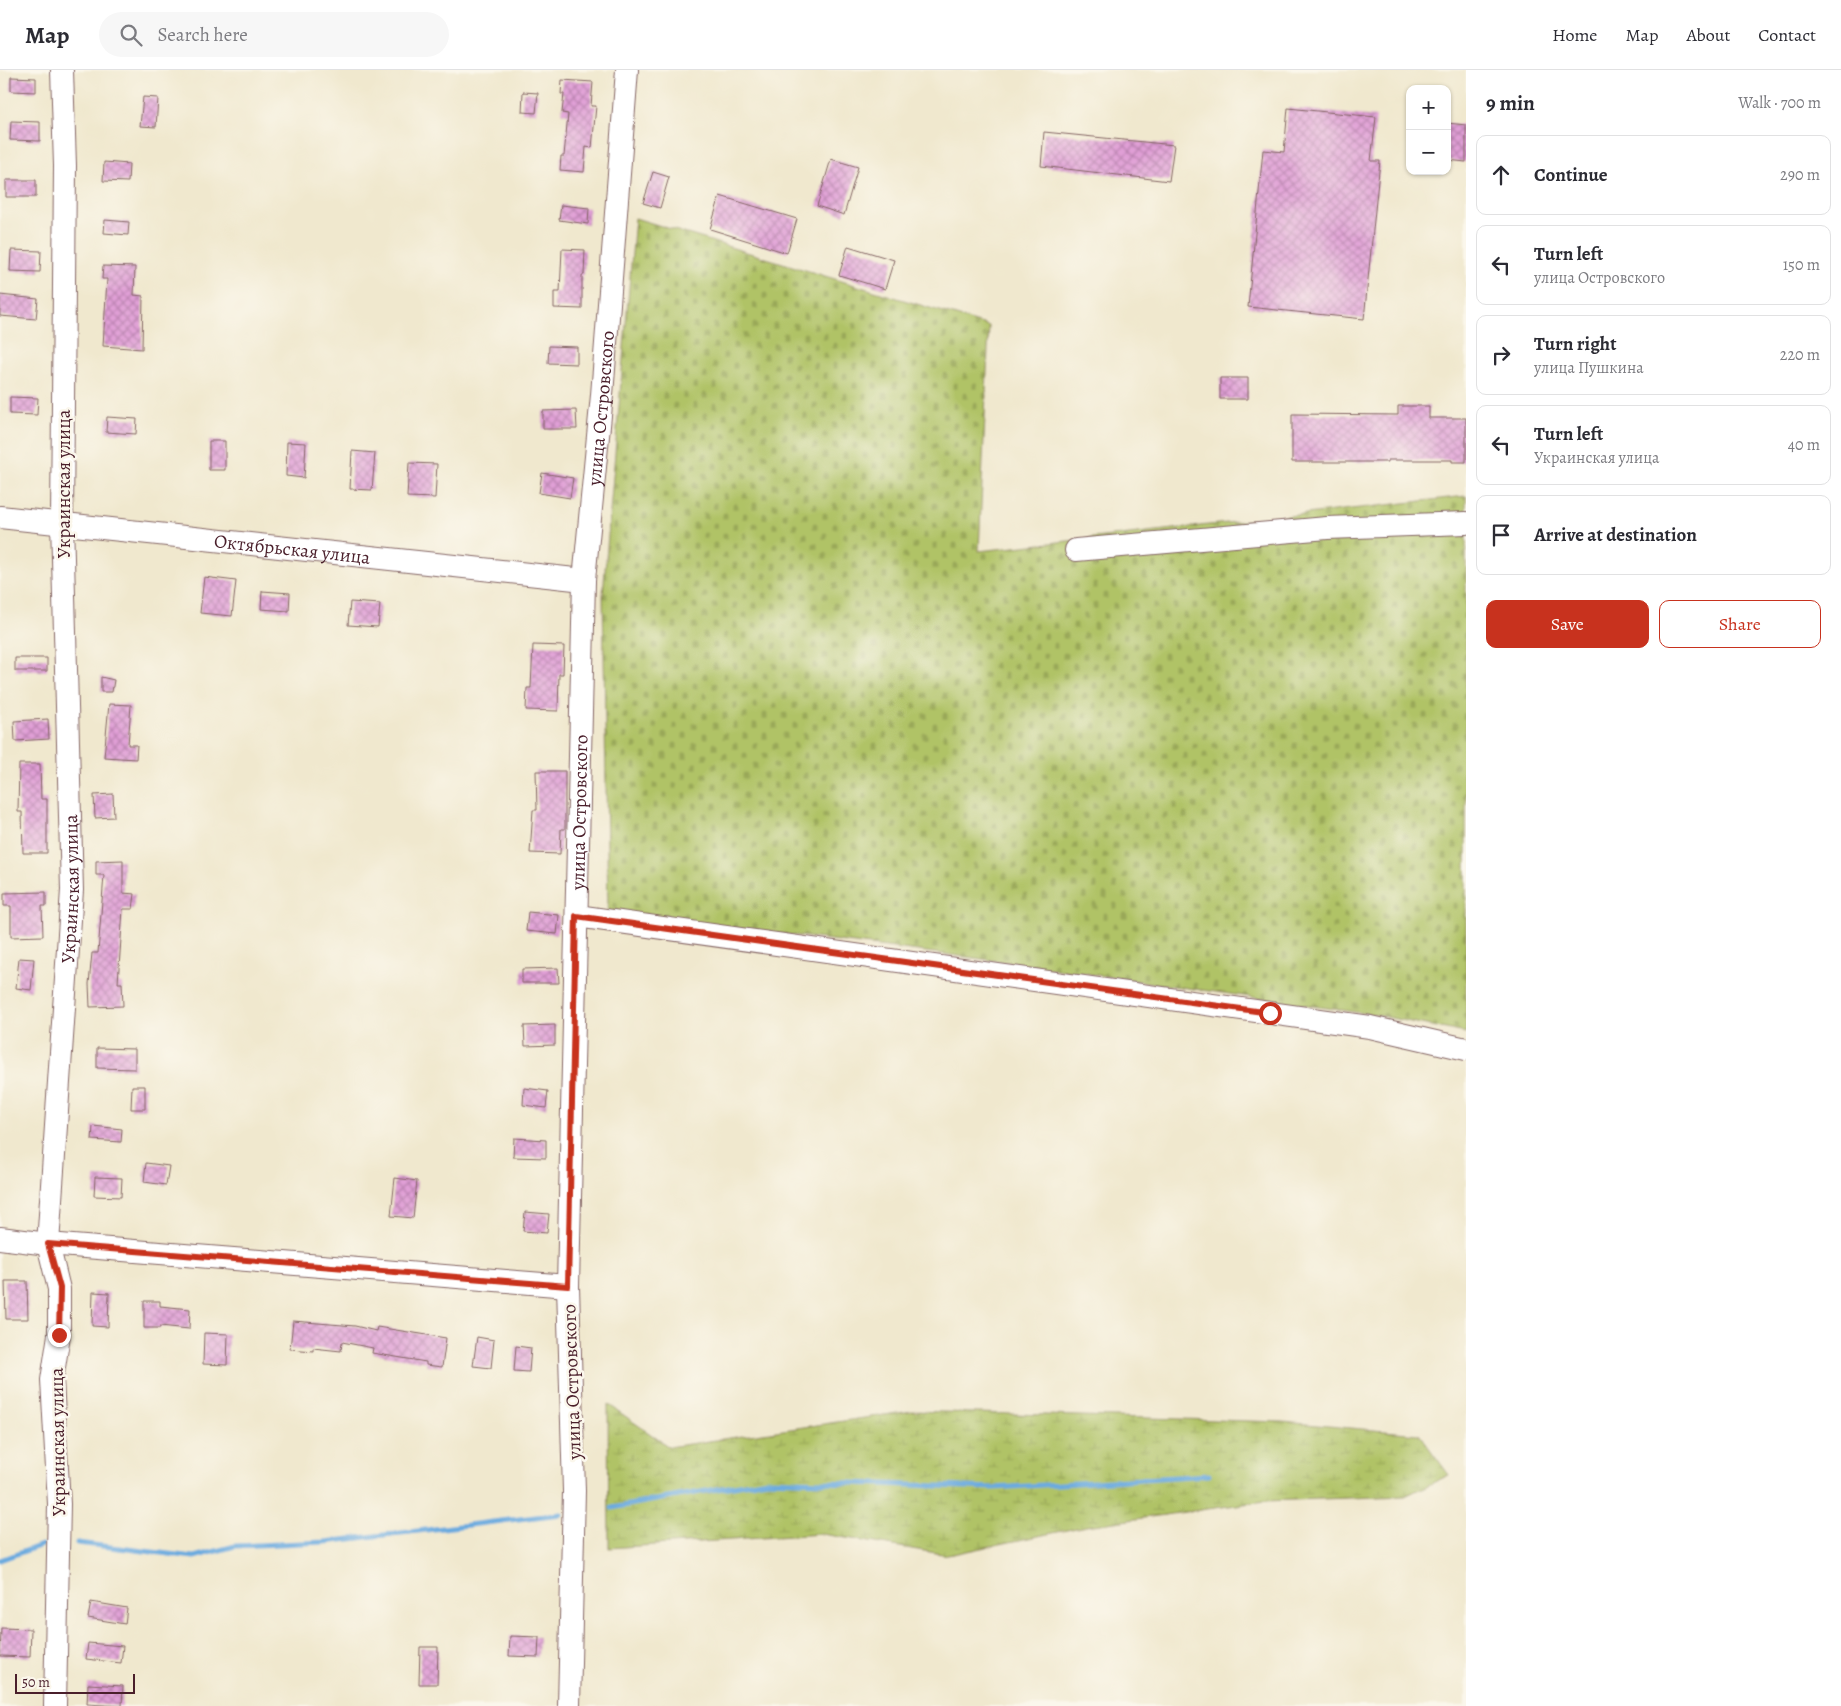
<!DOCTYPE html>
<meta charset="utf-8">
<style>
body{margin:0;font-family:Alegreya,serif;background:#f7f7f7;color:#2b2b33}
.controls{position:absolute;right:15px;top:15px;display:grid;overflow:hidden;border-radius:10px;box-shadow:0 1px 4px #0004}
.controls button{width:45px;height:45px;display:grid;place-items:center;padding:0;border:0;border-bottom:1px solid #e1e1e2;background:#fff;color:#2b2b33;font:25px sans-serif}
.scale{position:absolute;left:15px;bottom:12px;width:120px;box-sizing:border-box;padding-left:5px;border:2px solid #4a1f2b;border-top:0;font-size:14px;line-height:18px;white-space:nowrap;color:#4a1f2b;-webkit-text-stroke:4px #fbf7ec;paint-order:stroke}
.stop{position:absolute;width:15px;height:15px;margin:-11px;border:4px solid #c8321e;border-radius:50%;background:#fff}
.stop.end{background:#c8321e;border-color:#fff;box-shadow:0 1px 5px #0008}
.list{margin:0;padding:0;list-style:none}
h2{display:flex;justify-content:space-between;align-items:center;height:65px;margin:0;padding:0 20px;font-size:21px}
h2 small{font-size:16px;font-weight:400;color:#7c7c81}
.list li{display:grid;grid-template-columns:32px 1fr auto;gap:15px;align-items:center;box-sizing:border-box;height:80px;margin:0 10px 10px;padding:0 10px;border:1px solid #e1e1e2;border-radius:10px}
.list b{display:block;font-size:19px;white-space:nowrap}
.list p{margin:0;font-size:16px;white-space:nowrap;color:#7c7c81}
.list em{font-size:16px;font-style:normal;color:#7c7c81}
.actions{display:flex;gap:10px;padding:15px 20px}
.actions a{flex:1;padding:11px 0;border:1px solid #c8321e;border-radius:10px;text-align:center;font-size:18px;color:#c8321e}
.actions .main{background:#c8321e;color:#fff}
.icon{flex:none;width:28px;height:28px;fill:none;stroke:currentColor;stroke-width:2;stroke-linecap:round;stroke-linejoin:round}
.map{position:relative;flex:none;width:1466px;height:1636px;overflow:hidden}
header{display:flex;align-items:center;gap:30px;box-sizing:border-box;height:70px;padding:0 25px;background:#fff;border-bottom:1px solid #e1e1e2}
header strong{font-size:24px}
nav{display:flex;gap:28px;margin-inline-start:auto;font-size:18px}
.search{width:350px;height:45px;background:#f7f7f7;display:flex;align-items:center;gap:12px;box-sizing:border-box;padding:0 18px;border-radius:28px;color:#7c7c81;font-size:19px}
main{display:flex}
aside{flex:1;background:#fff}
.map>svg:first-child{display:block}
.wetland{fill:url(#wetland-marsh);stroke:#7d7148}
.cemetery{fill:url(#cemetery-stones);stroke:#7d7148}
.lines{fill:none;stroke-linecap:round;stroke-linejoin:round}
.stream{stroke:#6cabdf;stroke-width:5}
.building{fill:url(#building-cross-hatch)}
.minor-casing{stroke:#846564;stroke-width:24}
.minor{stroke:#fff;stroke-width:22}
.route{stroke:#c8321e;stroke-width:6}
.labels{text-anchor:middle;stroke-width:5;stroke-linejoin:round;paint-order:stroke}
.street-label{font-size:19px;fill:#4a1f2b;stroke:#fbf7ec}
</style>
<header>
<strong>Map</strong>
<div class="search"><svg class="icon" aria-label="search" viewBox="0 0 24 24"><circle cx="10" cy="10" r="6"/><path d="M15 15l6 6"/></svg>Search here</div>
<nav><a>Home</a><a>Map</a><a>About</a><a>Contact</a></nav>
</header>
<main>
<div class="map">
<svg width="1466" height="1636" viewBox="0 0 1466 1636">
<defs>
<pattern id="wetland-marsh" width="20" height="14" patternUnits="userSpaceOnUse" patternTransform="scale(1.25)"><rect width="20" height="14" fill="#b0c366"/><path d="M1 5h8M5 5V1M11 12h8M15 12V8" fill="none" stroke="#99a759"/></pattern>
<pattern id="cemetery-stones" width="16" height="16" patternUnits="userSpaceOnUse" patternTransform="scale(1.25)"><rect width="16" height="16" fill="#b0c366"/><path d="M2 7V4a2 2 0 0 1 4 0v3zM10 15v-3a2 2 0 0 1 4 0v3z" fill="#99a759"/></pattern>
<pattern id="building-cross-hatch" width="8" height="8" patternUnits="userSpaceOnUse" patternTransform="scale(1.25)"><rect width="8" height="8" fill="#e09fd6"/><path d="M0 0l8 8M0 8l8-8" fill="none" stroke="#b881ae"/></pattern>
</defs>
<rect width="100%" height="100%" fill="#fbf7ec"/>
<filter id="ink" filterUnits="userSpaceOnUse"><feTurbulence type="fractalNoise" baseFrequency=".02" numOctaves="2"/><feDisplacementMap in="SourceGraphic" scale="10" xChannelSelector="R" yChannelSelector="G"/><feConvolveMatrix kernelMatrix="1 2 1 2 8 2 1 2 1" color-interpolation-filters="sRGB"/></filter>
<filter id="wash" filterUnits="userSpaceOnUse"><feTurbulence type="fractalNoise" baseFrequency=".0096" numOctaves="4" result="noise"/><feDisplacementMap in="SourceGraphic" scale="20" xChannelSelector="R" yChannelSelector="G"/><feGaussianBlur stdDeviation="1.12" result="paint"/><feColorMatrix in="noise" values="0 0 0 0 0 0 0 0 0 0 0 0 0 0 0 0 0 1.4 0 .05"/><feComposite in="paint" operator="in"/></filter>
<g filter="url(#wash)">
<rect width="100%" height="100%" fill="#f0e8ce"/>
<path class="wetland" d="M608,1334l61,43 242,-36 372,11 136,12 30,41 -44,21 -140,5 -179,25 -138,29 -126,-21 -213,14z"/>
<path class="cemetery" d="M635,148l354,108 -10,225 487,-55v537l-90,-18 -370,-53 -398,-50 -5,-318z"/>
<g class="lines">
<path class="stream" d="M612,1438l155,-28 227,8 215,-13
M77,1473l117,14 41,-11 90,-4 236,-28
M0,1490l42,-15"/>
</g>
<g id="blocks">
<path class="building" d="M11,7l25,1v14l-25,-1z
M562,10l31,2 -2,24h5l-4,42 -6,-1 -2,25 -24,-2 1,-14h3l4,-42 -6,-1 2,-19h-3z
M523,22l15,1 -2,20 -14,-1z
M143,27l15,1 -2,29 -16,-1z
M1288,38l88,9 -5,44h9l-16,158 -116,-12 15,-157 21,2z
M11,51l29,1v19l-30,-1z
M1447,53l19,2v37l-19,-2z
M1044,62l130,13 -5,36 -128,-15z
M831,89l27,8 -14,48 -27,-9z
M104,92l25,2 -1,18 -25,-1z
M653,102l16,5 -9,31 -17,-5z
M6,110h30v17h-30z
M720,126l77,23 -10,34 -77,-24z
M561,135l28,3 -1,16 -29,-4z
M105,150l24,2 -1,13 -24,-2z
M848,176l46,14 -9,29 -46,-14z
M562,179l23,1 -1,25h-2v34l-28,-1v-16h6z
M11,180l30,1 -1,21 -30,-1z
M103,196l32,1 -1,28 9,1 -1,53 -39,-3 4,-67h-5z
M0,225l38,4 -2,20 -36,-3z
M549,276l28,1v17l-29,-1z
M1220,308h28v21h-28z
M10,327l28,1 -1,17 -27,-1z
M1398,336h31v12h37v44h-14v-2h-64v2h-96v-48l106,1z
M576,340l1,19h-34v-18z
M107,347l30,2 -1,15 -30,-2z
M209,371h16v29h-16z
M287,372l19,1 -2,35 -18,-2z
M352,381l23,2 -3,37 -22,-1z
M409,393l28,1 -2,34 -28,-1z
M542,403l31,5 -3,20 -31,-5z
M204,507l32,4 -4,35 -32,-3z
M262,521l28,2 -1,18 -28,-2z
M350,532l30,2 -2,23 -30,-2z
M533,575l31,1 -1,28h-4l-1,37 -32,-1 1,-22h4z
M15,588h32v13h-32z
M101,607l13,3 -2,12h-11z
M109,634l22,1 -3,40h9l-1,14 -32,-2z
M48,649l1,20 -34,2 -1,-20z
M19,694h21l1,35h6v54h-24l-1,-41h-4z
M536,701h29v58h-4l-1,25 -30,-1 3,-43h4z
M113,724l1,23 -19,1 -1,-23z
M123,790v33l12,1 -2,15h-10l-5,74h4l1,23 -33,1 -1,-23 3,-31h6l6,-78h-8v-14z
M46,822v14h-4l1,30 -32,1v-31h-7v-13z
M528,842l31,3 -2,19 -31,-3z
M19,888l15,1 -3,31 -15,-2z
M558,898l1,15h-37v-14z
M555,955v20l-30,1 -1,-20z
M97,978l38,1v20l-38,-1z
M132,1016h13v23h-14z
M524,1018l24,3 -2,17 -23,-3z
M93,1056l29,3 -1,13 -29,-2z
M514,1068l32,2v18l-33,-1z
M146,1093l23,3 -3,19 -22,-3z
M95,1107l27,1 -1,19 -27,-1z
M395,1108l22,3 -4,37 -22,-2z
M525,1142l24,2 -2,19 -24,-2z
M5,1211h22l1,38h-22z
M93,1222l16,1 -1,34 -16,-1z
M144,1231h16v5l30,3 -1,20 -29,-3v2h-16z
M293,1251l62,5 21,5 1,-4 69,11 -4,29 -16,-2v-3l-54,-9 1,-5 -31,-6 -1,9 -28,-3v3l-23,-2z
M204,1263l24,1 -1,31 -24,-1z
M477,1267l17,3 -3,28 -18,-2z
M516,1276l15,2 -2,24 -15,-1z
M91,1532l36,6 -2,16 -37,-6z
M1,1558l30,1 -1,28 -30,-1z
M510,1566l29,1 -1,20 -29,-1z
M88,1573l35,3 -2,17 -35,-4z
M420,1577h18l-1,37h-18z
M88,1614l35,2 -1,20 -35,-2z"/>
</g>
</g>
<g filter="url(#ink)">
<use href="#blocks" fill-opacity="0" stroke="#846564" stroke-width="1"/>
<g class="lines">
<g class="minor-casing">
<g id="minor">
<path id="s1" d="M0,447l584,63"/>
<path d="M1076,480l251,-22 139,-5"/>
<path d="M577,846l793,111 96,22"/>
<path d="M0,1168l48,6 520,42"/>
<path id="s2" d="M55,1636l4,-202 -7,-124 7,-45v-46l-11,-45 24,-354 -10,-368 3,-356 -3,-96"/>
<path id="s3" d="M569,1636l5,-215 -6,-205 16,-706 18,-185 25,-325"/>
</g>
</g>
<use href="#minor" class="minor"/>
</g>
</g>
<g class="lines" filter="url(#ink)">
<path class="route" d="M59,1265l1,-47 -12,-44 520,42 8,-370 694,97"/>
</g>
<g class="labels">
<g class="street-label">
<text dy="7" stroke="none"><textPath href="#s3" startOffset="1299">улица Островского</textPath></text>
<text transform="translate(63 414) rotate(-90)" y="7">Украинская улица</text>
<text dy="7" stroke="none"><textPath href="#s1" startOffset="294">Октябрьская улица</textPath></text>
<text dy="7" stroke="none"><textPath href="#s3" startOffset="894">улица Островского</textPath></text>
<text dy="7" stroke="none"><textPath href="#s2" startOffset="820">Украинская улица</textPath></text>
<text transform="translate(571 1312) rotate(-92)" y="7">улица Островского</text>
<text transform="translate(57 1372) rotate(-91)" y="7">Украинская улица</text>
</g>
</g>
</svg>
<div class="controls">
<button>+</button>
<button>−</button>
</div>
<div class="scale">50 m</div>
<div class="stop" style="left:1270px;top:943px"></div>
<div class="stop end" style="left:59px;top:1265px"></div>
</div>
<aside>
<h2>9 min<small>Walk · 700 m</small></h2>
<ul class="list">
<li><svg class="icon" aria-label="ahead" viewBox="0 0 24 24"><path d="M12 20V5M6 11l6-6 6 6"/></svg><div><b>Continue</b></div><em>290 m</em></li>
<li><svg class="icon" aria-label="left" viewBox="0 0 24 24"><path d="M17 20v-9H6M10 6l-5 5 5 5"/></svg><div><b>Turn left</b><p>улица Островского</p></div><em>150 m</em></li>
<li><svg class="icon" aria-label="right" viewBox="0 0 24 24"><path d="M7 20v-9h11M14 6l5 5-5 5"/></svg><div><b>Turn right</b><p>улица Пушкина</p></div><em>220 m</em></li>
<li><svg class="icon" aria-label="left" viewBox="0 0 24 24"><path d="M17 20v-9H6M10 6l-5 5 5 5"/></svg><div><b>Turn left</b><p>Украинская улица</p></div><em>40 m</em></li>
<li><svg class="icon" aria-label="arrive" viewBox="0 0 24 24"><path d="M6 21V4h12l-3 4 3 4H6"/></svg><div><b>Arrive at destination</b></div></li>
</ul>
<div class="actions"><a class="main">Save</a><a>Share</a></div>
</aside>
</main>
